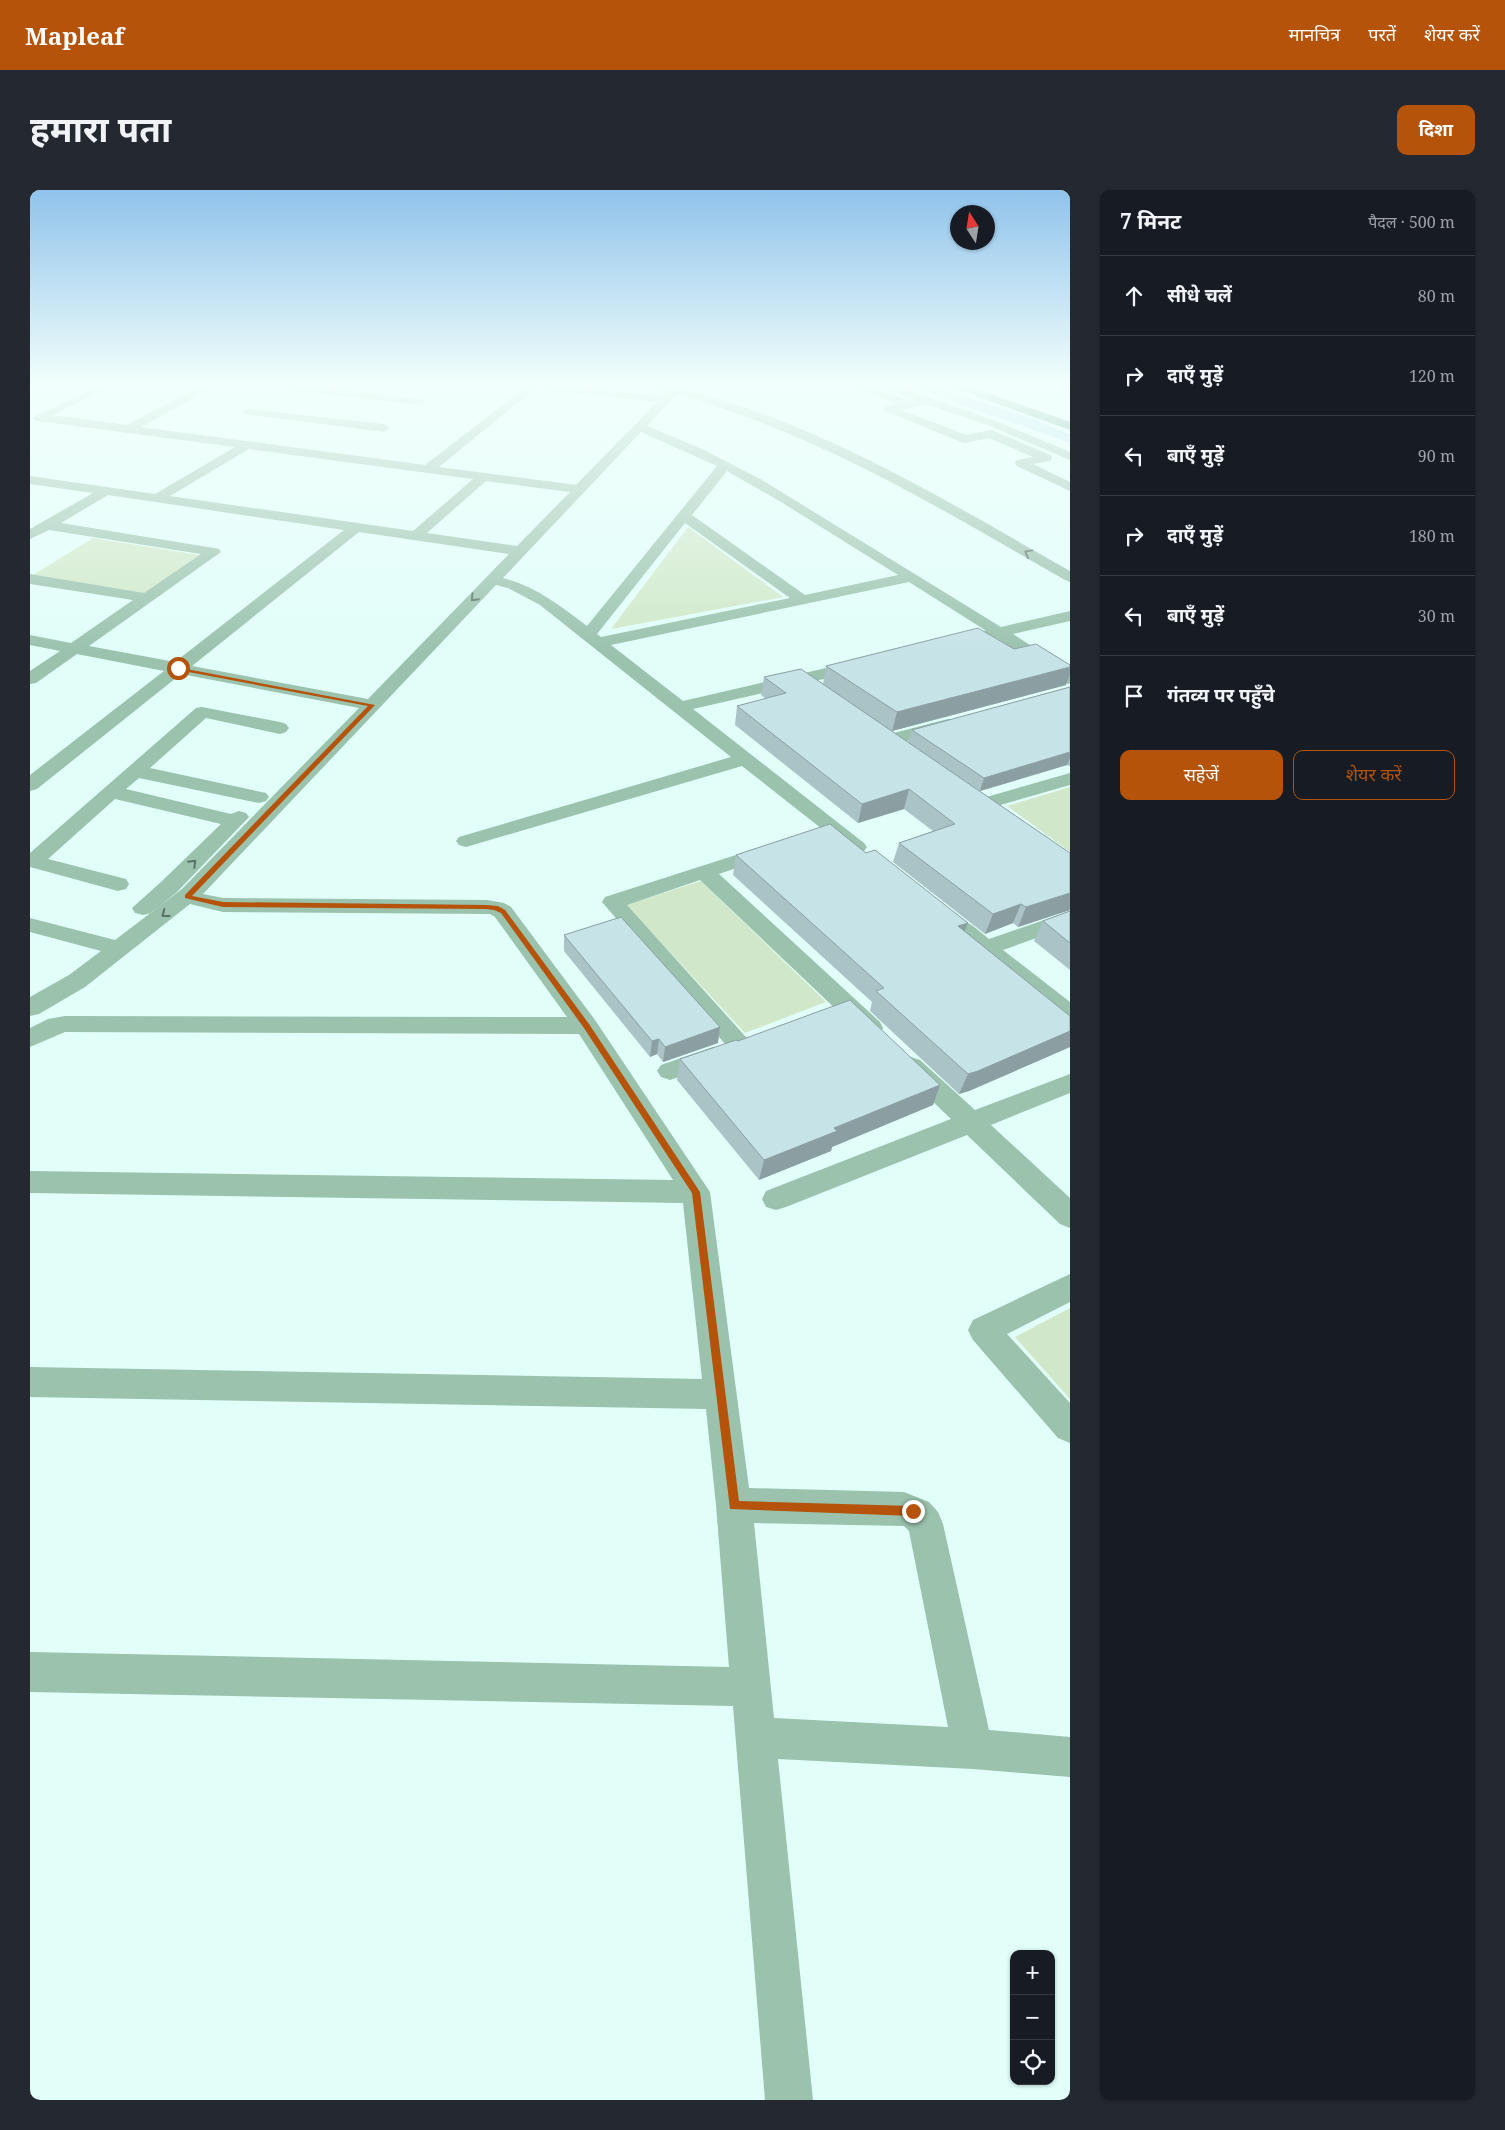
<!DOCTYPE html>
<html lang="hi">
<meta charset="utf-8">
<style>
body{margin:0;font-family:"Noto Serif","Noto Sans Devanagari",serif;background:#242831;color:#f1f3f6}
.controls{position:absolute;right:15px;bottom:15px;display:grid;overflow:hidden;border-radius:10px;box-shadow:0 1px 4px #0004}
.controls button{width:45px;height:45px;display:grid;place-items:center;padding:0;border:0;border-bottom:1px solid #363941;background:#171b24;color:#f1f3f6;font:25px sans-serif}
.compass{position:absolute;left:920px;top:15px;width:45px;height:45px;border-radius:50%;background:#171b24;box-shadow:0 1px 4px #0004;rotate:348deg}
.stop{position:absolute;width:15px;height:15px;margin:-11px;border:4px solid #b45309;border-radius:50%;background:#fff}
.stop.end{background:#b45309;border-color:#fff;box-shadow:0 1px 5px #0008}
.list{margin:0;padding:0;list-style:none}
h2{display:flex;justify-content:space-between;align-items:center;height:65px;margin:0;padding:0 20px;font-size:21px}
h2 small{font-size:16px;font-weight:400;color:#9ea1a6}
.list li{display:grid;grid-template-columns:32px 1fr auto;gap:15px;align-items:center;box-sizing:border-box;height:80px;padding:0 20px;border-top:1px solid #363941}
.list b{display:block;font-size:19px;white-space:nowrap}
.list em{font-size:16px;font-style:normal;color:#9ea1a6}
.actions{display:flex;gap:10px;padding:15px 20px}
.actions a{flex:1;padding:11px 0;border:1px solid #b45309;border-radius:10px;text-align:center;font-size:18px;color:#b45309}
.actions .main{background:#b45309;color:#fff}
.icon{flex:none;width:28px;height:28px;fill:none;stroke:currentColor;stroke-width:2;stroke-linecap:round;stroke-linejoin:round}
.map{position:relative;flex:none;width:1040px;height:1910px;overflow:hidden;border-radius:10px}
header{display:flex;align-items:center;gap:30px;box-sizing:border-box;height:70px;padding:0 25px;background:#b45309;color:#fff}
header strong{font-size:24px}
nav{display:flex;gap:28px;margin-inline-start:auto;font-size:18px}
.intro{display:flex;align-items:center;justify-content:space-between;box-sizing:border-box;height:120px;padding:0 30px}
h1{margin:0;font-size:35px}
.button{padding:12px 22px;border-radius:10px;background:#b45309;color:#fff;font-size:18px;font-weight:700}
main{display:flex;gap:30px;padding:0 30px}
aside{flex:1;background:#171b24;border-radius:10px;box-shadow:0 1px 4px #0004}
.map>svg:first-child{display:block}
.green{fill:#d0e8c9}
.lines{fill:none;stroke-linecap:round;stroke-linejoin:round}
.canal{fill:#addaf0;fill-rule:evenodd}
.minor{fill:#9ac2ad;fill-rule:evenodd}
.major{fill:#42946f;fill-rule:evenodd}
.wall{fill:#aac3c7}
.shaded-wall{fill:#8b9fa2}
.building{fill:#c6e3e7;stroke:#8b9fa2}
.oneway{stroke:#597367}
.route{fill:#b45309}
</style>
<header>
<strong>Mapleaf</strong>
<nav><a>मानचित्र</a><a>परतें</a><a>शेयर करें</a></nav>
</header>
<div class="intro"><h1>हमारा पता</h1><a class="button">दिशा</a></div>
<main>
<div class="map">
<svg width="1040" height="1910" viewBox="0 0 1040 1910">
<rect width="100%" height="100%" fill="#e1fef9"/>
<path class="green" d="M658,337l95,70 -172,32z
M63,348l107,17 -56,39 -111,-19z
M1040,597v65l-63,-46z
M671,691l125,121 -81,31 -119,-128z
M1040,1118v91l-55,-62z"/>
<g class="lines">
<path class="canal" d="M889,197h17l97,32 37,15v9l-149,-53z"/>
<path class="minor" d="M66,197h13l-56,28 74,10 71,-38h13l-1,2 -69,38 284,38 101,-78h11l-98,80 137,18 81,-83 -113,-12 -5,-3h33l91,9 4,-4 -7,-2 -1,-3h24l-1,2c138,33 266,113 388,182v11l-5,-2c-101,-58 -200,-118 -308,-159 -26,-10 -53,-20 -80,-27l-30,32 57,24 58,30 239,147 69,-16v10l-57,13 57,37v13l-6,-1 -68,-45 -12,-1 -2,-3 3,-4 -76,-48 -298,63 72,56 178,-41 6,1 2,4 -2,4 -174,40 171,134 3,4 -3,4 -7,2 -7,-2 -108,-85 -276,81 -7,-2 -3,-4 3,-4 272,-80 -191,-152 -32,-17 -12,-3 -293,309 20,4 264,2 17,3 7,4 84,113 115,172 39,296 155,4 25,10 9,10 5,12 46,206 81,7v40l-97,-8 -195,-10 35,341h-48l-32,-394 -703,-14v-40l699,15 -13,-162 -10,-96 -676,-12v-30l672,12 -19,-176 -653,-10v-22l643,9 -94,-146 -514,-2 -35,15v-19l18,-9 17,-3 502,1 -72,-100 -5,-3 -267,-2 -33,-8 -105,83 -46,27 -9,2v-19l39,-22 32,-24 -71,-19v-14l85,22 67,-51 177,-181 -178,-34 -144,115 -7,2v-16l134,-104 -87,-17 -41,29 -6,1v-13l30,-20 -30,-6v-10l41,8 62,-43 -103,-16v-10l114,19 57,-39 -152,-24 -19,9v-10l63,-36 -63,-9v-8l125,18 80,-47 -197,-26 -6,-3zM611,242l76,34 -130,160c-27,-20 -52,-40 -84,-48zM219,259l224,30 -60,52 -243,-35zM697,281l54,31 117,73 -93,20 -113,-80zM456,291l84,11 -53,54 -90,-13zM78,305l236,35 -169,132 -86,-16 132,-94 -2,-3 -5,-1 -153,-25zM655,333l105,75 -189,39 -4,-3zM329,342l150,22 -141,145 -176,-33zM724,1333l150,3 5,5 39,196 -174,-9z
M255,197h31l104,12 6,3 -6,3 -130,-15z
M787,197h12l-7,3z
M826,197h15l40,14 4,-1 -29,-11 -1,-2h15l98,35 72,30v8l-80,-34 -64,-22 -25,6 65,25 24,-5 4,1 56,24 2,3 -2,3 -17,3 37,18v9l-53,-25 -2,-3 2,-3 16,-3 -44,-19 -24,5 -4,-1 -76,-31 -2,-2 2,-2 13,-3 -41,-15z
M218,219l136,15 6,4 -6,4 -140,-18 -2,-2z
M172,517l78,15 6,2 3,4 -3,4 -6,2 -74,-16 -56,50 116,25 3,4 -3,4 -7,2 -120,-25 -13,11 105,25 8,-3 7,2 3,4 -72,75 -26,21 -8,2 -8,-2 -3,-5 29,-26 60,-58 -106,-25 -67,60 78,20 3,5 -3,5 -8,2 -88,-24v-14l166,-145z
M918,529l6,1 3,4 -3,4 -65,18 -7,-2 -2,-4 2,-4z
M1040,583v12l-87,25 -7,-2 -3,-4 3,-4z
M740,654l7,2 4,4 -4,4 -58,20 161,148 3,6 -3,6 -9,3 -9,-3 -162,-154 -73,25 127,141 -4,6 -9,3 -9,-3 -130,-150 3,-5z
M1040,721v15l-67,24 67,52v21l-9,-2 -114,-92 -3,-5 3,-5c17,-4 29,10 42,20z
M683,857l9,3 4,6 -4,6 -52,18 -9,-3 -4,-6 4,-6z
M881,867l9,3 55,50 95,-36v19l-79,32 79,73v30l-10,-4 -93,-89 -181,72 -10,3 -10,-3 -4,-8 4,-8 185,-72 -49,-47 -4,-6 4,-6z
M1040,1084v28l-63,32 63,69v40l-12,-5 -85,-98 -5,-10 5,-10z"/>
<path class="major" d="M926,197h15l99,35v8l-113,-41z"/>
</g>
<path class="wall" d="M796,476l240,19 -174,46 16,11 4,-12 158,-43v79l-3,-1 -87,26 -49,-33 139,95v57l-52,17 -5,-4 -28,11 -92,-72 6,-19 34,-12 -29,-22 -46,14 -123,-98 2,-19 29,-7 -5,-4 3,-18 59,7z
M836,663l102,70 -4,8 106,85v31l-101,44 -10,3 -89,-83 2,-9 -139,-127 3,-20z
M1040,721v59l-36,-29 9,-20z
M534,745l154,108 -55,19 -6,-8 -7,3 -86,-106z
M708,851l202,44 -7,20 -101,42 -1,4 -72,29 -82,-100 3,-21z"/>
<path class="shaded-wall" d="M1040,477v7l-4,11 -174,46 5,-19z
M1040,562v6l-3,7 -87,26 4,-13z
M879,599l-5,20 -46,14 4,-19z
M1040,703v17l-52,17 8,-20z
M991,714l-8,19 -28,11 8,-20z
M938,733l-8,20 -2,-17z
M690,837l-2,16 -55,19 2,-15z
M1040,841v16l-101,44 -10,3 9,-20z
M629,849l-2,15 -7,3 2,-16z
M910,895l-7,20 -101,42 -1,4 -72,29 5,-20 70,-32z"/>
<path class="building" d="M948,438l36,21 22,-5 34,21v2l-173,45 -71,-46z
M771,479l269,184v40l-44,14 -5,-3 -28,10 -94,-71 56,-19 -46,-35 -47,15 -125,-98 49,-13 -22,-16z
M1040,497v65l-86,26 -72,-48z
M800,634l36,29 9,-3 93,73 -10,3 112,90v15l-92,40 -10,3 -92,-83 8,-3 -148,-133z
M1040,721v32l-27,-22z
M591,727l99,110 -55,20 -6,-8 -7,2 -88,-106z
M820,810l90,85 -106,43 3,3 -73,29 -84,-101 56,-19 2,1z"/>
<defs><path id="oneway-chevron" d="M-2-3.5L2.5 0L-2 3.5" fill="none" stroke-width="1.6" stroke-linecap="round" stroke-linejoin="round" transform="scale(1.25)"/></defs>
<g class="oneway">
<use href="#oneway-chevron" transform="translate(998 363) rotate(-151)"/>
<use href="#oneway-chevron" transform="translate(444 408) rotate(134)"/>
<use href="#oneway-chevron" transform="translate(163 673) rotate(-45)"/>
<use href="#oneway-chevron" transform="translate(135 724) rotate(143)"/>
</g>
<linearGradient id="sky" x2="0" y2="1"><stop stop-color="#90c3eb"/><stop offset="0.42" stop-color="#f2fffc"/><stop offset="1" stop-color="#f2fffc" stop-opacity="0"/></linearGradient>
<rect width="1040" height="464" fill="url(#sky)"/>
<path class="route" d="M146,477l199,38 -183,191 31,6 263,3 12,1 7,4 84,114 111,168 39,309 174,5 3,1 2,4 -2,3 -3,2 -183,-7 -38,-316 -108,-165 -83,-115 -7,-3 -8,-1 -263,-2 -38,-9v-3l183,-189 -190,-36z"/>
</svg>
<div class="controls">
<button>+</button>
<button>−</button>
<button><svg class="icon" aria-label="locate" viewBox="0 0 24 24"><circle cx="12" cy="12" r="6"/><path d="M12 2v4M12 18v4M2 12h4M18 12h4"/></svg></button>
</div>
<svg class="compass" viewBox="-18 -18 36 36"><path d="M0-13l5 13h-10z" fill="#e53935"/><path d="M0 13l5-13h-10z" fill="#9ea1a6"/></svg>
<div class="stop" style="left:148px;top:478px"></div>
<div class="stop end" style="left:883px;top:1321px"></div>
</div>
<aside>
<h2>7 मिनट<small>पैदल · 500 m</small></h2>
<ul class="list">
<li><svg class="icon" aria-label="ahead" viewBox="0 0 24 24"><path d="M12 20V5M6 11l6-6 6 6"/></svg><div><b>सीधे चलें</b></div><em>80 m</em></li>
<li><svg class="icon" aria-label="right" viewBox="0 0 24 24"><path d="M7 20v-9h11M14 6l5 5-5 5"/></svg><div><b>दाएँ मुड़ें</b></div><em>120 m</em></li>
<li><svg class="icon" aria-label="left" viewBox="0 0 24 24"><path d="M17 20v-9H6M10 6l-5 5 5 5"/></svg><div><b>बाएँ मुड़ें</b></div><em>90 m</em></li>
<li><svg class="icon" aria-label="right" viewBox="0 0 24 24"><path d="M7 20v-9h11M14 6l5 5-5 5"/></svg><div><b>दाएँ मुड़ें</b></div><em>180 m</em></li>
<li><svg class="icon" aria-label="left" viewBox="0 0 24 24"><path d="M17 20v-9H6M10 6l-5 5 5 5"/></svg><div><b>बाएँ मुड़ें</b></div><em>30 m</em></li>
<li><svg class="icon" aria-label="arrive" viewBox="0 0 24 24"><path d="M6 21V4h12l-3 4 3 4H6"/></svg><div><b>गंतव्य पर पहुँचे</b></div></li>
</ul>
<div class="actions"><a class="main">सहेजें</a><a>शेयर करें</a></div>
</aside>
</main>
